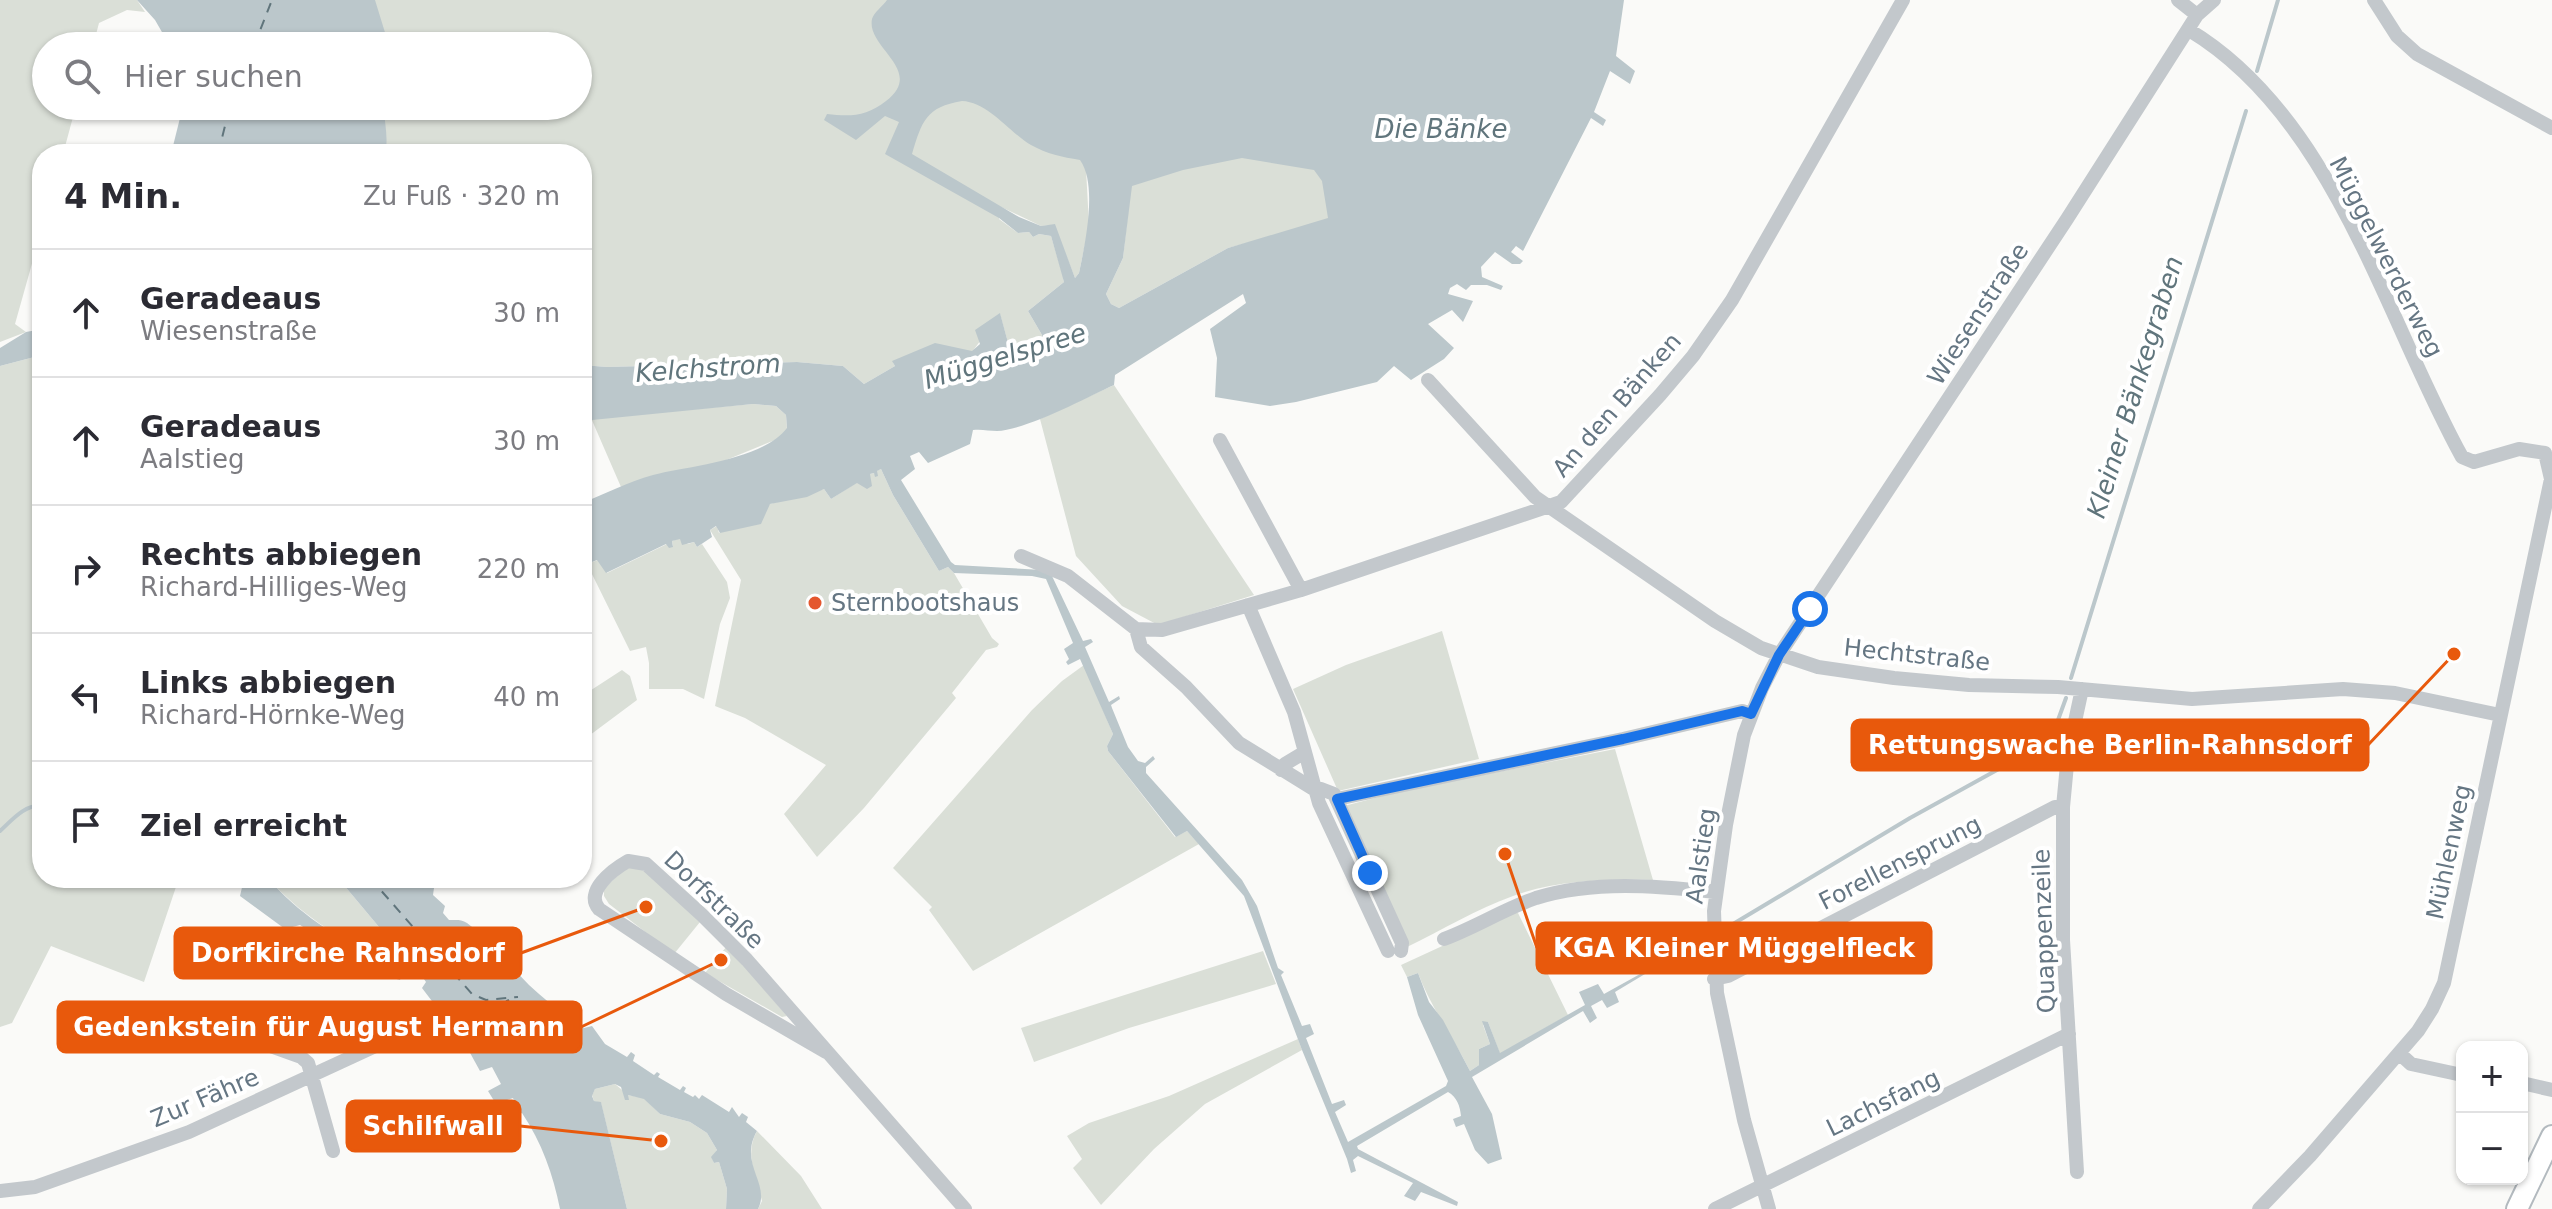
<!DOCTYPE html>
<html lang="de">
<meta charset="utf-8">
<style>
body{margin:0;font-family:"DejaVu Sans",sans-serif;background:#f7f7f7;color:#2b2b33}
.controls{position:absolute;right:24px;bottom:24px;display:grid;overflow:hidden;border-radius:16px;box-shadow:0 2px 6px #0004}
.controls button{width:72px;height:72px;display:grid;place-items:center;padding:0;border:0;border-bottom:2px solid #e1e1e2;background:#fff;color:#2b2b33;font:40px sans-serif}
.stop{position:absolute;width:24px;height:24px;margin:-18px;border:6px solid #1a73e8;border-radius:50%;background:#fff}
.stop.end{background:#1a73e8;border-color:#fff;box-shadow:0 2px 8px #0008}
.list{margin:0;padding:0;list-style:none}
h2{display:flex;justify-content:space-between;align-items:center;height:104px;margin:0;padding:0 32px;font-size:34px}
h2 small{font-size:26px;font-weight:400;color:#7c7c81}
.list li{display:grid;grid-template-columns:52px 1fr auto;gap:24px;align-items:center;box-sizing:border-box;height:128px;padding:0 32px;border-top:2px solid #e1e1e2}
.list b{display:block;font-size:30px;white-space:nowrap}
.list p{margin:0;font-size:26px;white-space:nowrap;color:#7c7c81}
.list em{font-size:26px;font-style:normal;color:#7c7c81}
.icon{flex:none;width:44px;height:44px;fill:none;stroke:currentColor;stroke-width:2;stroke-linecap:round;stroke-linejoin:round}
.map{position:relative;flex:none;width:2552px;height:1209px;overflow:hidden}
.search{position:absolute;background:#fff;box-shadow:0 2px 6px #0004;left:32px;top:32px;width:560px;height:88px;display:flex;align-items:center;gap:20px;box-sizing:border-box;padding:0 28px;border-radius:44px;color:#7c7c81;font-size:30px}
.panel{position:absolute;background:#fff;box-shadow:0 2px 6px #0004;left:32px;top:144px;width:560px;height:744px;border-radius:32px}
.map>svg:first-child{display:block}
.green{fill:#dadfd7}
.water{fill:#bbc7cb;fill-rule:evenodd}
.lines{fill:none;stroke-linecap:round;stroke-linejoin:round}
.stream{stroke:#bbc7cb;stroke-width:4}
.ferry{stroke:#60757c;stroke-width:2;stroke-dasharray:10 8;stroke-linecap:butt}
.secondary-casing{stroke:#b3babf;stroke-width:24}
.street{stroke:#c3c8cc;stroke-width:14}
.secondary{stroke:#fff;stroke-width:20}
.route{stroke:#1a73e8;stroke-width:10}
.poi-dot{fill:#e4572e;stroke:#fff;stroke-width:3}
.labels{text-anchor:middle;stroke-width:8;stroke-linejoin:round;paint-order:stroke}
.street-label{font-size:24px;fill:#657683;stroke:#fff}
.poi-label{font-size:24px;fill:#657683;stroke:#fff;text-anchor:start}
.water-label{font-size:26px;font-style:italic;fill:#60757c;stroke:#fff}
.leader{fill:none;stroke:#e8590c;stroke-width:3}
.callout-dot{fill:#e8590c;stroke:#fff;stroke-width:3}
.callout{fill:#e8590c;stroke:#e8590c;stroke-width:3}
.callout-label{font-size:26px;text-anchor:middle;font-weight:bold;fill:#fff}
</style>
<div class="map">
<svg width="2552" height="1209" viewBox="0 0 2552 1209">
<rect width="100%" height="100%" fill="#fafaf8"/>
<path class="green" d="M0,0h137l8,12 -18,-2 -28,13 -6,23h-47v60h30l-13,48h-21v74l-27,96 11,8 -26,10z
M334,0h743l148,21 133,192 -130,35 -109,60 -8,-4 -5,-10 17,-36 8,-72 -45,-17 3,56 -10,48 -4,5 -21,-53 -13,1 -42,-20v13l19,14 11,-1 4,5 6,-3 12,2 12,40 1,6 -36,29 14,24v7l-6,5 -26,3 -10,-36 -28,38 -79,10 2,4 -31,18 -21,-18 -46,-4 -190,5 -25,-2v-211h-217l-3,-48h216v-60h-230z
M42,355v523h137l-35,104 -93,-36 -39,77 -12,4v-661z
M1114,385l140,210 -96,30 -36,-19 -46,-50 -36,-137z
M753,404l23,2 10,9 1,14 -7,9 -66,27 -62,11 -31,11 -30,-69z
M881,469l12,26 46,76 9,-4 6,6 38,65 7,6 -2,3 -11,3 -34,43 4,5 -92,110 -47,49 -33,-43 42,-49 -81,-47 -30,-12 26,-126 -31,-50 7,-4 2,7 51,-29 54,-15 7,10 39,-25 4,-1 2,3v-5z
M680,538l8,6 6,-2 3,5 5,-3 25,38 3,16 -10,26 -16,75 -21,-10h-34v-26l-3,-16 -16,4 -43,-87 11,-4 9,13 60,-29 6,2 -1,-5z
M1442,631l37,128 -141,32 -45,-102 53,-24z
M1084,665l29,69 -6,12 1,5 67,86 12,-6 12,13 -226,127 -44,-61 3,-3 -39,-39 139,-158 30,-29z
M622,670l8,6 7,24 -55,41v-45z
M1615,749l38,131c-46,-1 -97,0 -140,16 -36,13 -71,34 -106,51l-63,-141 58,-15z
M635,866l13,7 52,49 -26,32 -65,-50 -5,-8v-7l19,-19z
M268,878h70l46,55v14l-4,7c-42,-14 -83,-43 -112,-76z
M1514,913h4l50,102 -68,39 -12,-32 -5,3 7,19 -11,5v16l-9,6c-17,-34 -39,-63 -52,-98l-11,4 -6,-12z
M727,946l60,70 -5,1 -77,-44z
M1263,951l13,33 -147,44 -95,34 -13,-34z
M1298,1039l4,11 -97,54 -51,45 -53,56 -28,-37 9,-9 -15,-23 22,-13 80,-27z
M615,1084l13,11 16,3 16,16 30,8 17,11 10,17 -5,8 2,5 5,-1 8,27 -1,20h-99l-26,-106 -7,-2 -2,-6 3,-6z
M757,1131l44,45 21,33h-64l4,-8c-6,-24 -18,-47 -5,-70z"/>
<path class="water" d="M137,0h238l12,39v7h-217l-15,-26z
M887,0h737l-8,56 19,15 -5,13 -20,-13 -16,41 12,8 -3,6 -12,-8 -68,133 -7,-5 -5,6 12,9 -3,3h-8l-17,-12 -14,15 1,10 21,9 -2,4 -14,-5h-16l-5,5 -9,-6 -7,4 -2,6 25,7 -10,21 -11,-12 -24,14 26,24 -10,11 -33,21 -17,-14 -17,16 -81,20 -26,4 -55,-9 2,-39 -7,-29 36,-26 -3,-9 -128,81 -1,10c-28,13 -88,45 -117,46 -8,0 -15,-2 -24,-1l-3,14 -42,19 -9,-11 -9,4 5,13 -14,11 50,82 4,3 87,5 10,6 31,65 8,-2 2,3 -8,5 24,55 10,-6 1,3 -9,6 1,3 16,39 10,14 7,2 8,-7 2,3 -9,8v6l96,107 15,26 21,62 6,4 -3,3 21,51 8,-2 4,10 -8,4 26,66 12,-4 2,5 -11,7 13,30 98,-56 2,-5 -30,-66 -11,-38 11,-4 11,29 14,18 27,51 9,-6v-16l11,-5 -8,-23 6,1 12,31 85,-48 -6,-13 19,-8 6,10 101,-56 -90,54 4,10 -12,6 -5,-8 -11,6 6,12 -7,5 -7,-12 -111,66 20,37 10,45 -14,5 -13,-14 -11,-26 -8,3 -3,-8 8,-3c-1,-10 -4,-19 -13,-24l-91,54 1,3 100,53 -1,4 -36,-14 -6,9 -11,-5 9,-13 -55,-27 -5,4 3,11 -5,2 -4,-14 -45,-109 -58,-154 -57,-65 -11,6 -68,-86 -1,-5 6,-12 -33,-75 -12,6 -2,-3 3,-3 -5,-10 9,-6 -27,-64 -14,-3 -78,-3 -6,-6 -9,4 -46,-76 -12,-26 -4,2 1,5 -3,1 -1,-4 -4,1 2,12 -5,3 -10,-6 -26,16 -7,-10 -17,8 -37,7 -9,20 -41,9 -4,-7 -6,4 2,7 -15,10 -3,-5 -12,3 -2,-6 -8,2 1,6 -4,1 -3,-4 -60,29 -9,-13 -15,6v-63c23,-9 46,-21 71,-28 36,-9 110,-15 134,-47l-1,-13 -10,-9 -23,-2 -171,17v-56l25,2 190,-5 46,4 21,18 31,-18 -3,-5 43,-18 37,8 8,-7 -5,-14 25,-17 10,37 26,-3 6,-5v-7l-14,-24 36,-29 -13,-46 -12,-2 -6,3 -4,-5 -11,1 -19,-15 -114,-64 14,-32 -14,-6 -29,24 -32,-20 3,-6c24,3 40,2 59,-13 40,-31 -20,-53 -14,-82 2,-7 11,-13 15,-19zM962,101c26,1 47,31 69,44 16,9 31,12 49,15 18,25 5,84 -1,113l-4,5 -20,-54 -14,2 -22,-9 -107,-63c10,-33 14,-47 50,-53zM1242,158l72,12 8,11 6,37 -100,30 -109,60 -8,-4 -5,-10 17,-36 9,-72 51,-16z
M183,106h201c0,17 5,31 1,48h-214z
M42,329v26l-42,11v-18l26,-16z
M238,878h30c28,33 70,63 111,76l5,-7v-14l-46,-55h94l3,3 -2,14 12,11 -2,7 6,7c7,0 12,-1 18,3 24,18 41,41 62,62 17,16 36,30 55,43l8,-2 13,18 22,13 4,-5 4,3 -2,6 21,14 3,-3 3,2 -2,3 22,13 3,-4 3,2 -2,4 9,5 2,-2 4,4 3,-4 27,17 3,-5 7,10 3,-4 6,4 -2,5 11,9c-19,33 14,52 1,78h-32l1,-20 -8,-27 -5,1 -3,-6 6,-7 -10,-17 -17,-11 -30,-8 -16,-15 -16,-4 1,5h-4l-4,-13 -6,-3 -20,5 -3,7 2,5 7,1 26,107h-67c-7,-35 -18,-66 -38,-96l-11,3 -3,-6 8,-4 -3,-8 -17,6 -8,-13 13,-7 -9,-17 -12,4 -11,-20 12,-4 -28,-33 -5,2 -7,-3 -19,-25 4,-6c-6,-9 -11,-13 -22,-13l-4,11 -7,-2 3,-14 -5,-2 -21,1 -3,10 -6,-1 4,-10 -11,1 -25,-20 -29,-18 -15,4 -45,-33 3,-13z"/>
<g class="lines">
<path class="stream" d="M2257,71l21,-71
M2071,678l175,-567
M0,831c12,-11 25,-27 42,-25
M1723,930l187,-112 96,-53 48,-34 12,-33"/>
<path class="ferry" d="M254,46l18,-46
M218,154l12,-48
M370,878l102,116 14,6 32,-3
M449,1003c29,9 37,11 65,-3
M453,1004l41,2 15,-6"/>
<g class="secondary-casing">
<path id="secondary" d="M2517,1209l35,-73"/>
</g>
<path class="street" d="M2178,0l19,15
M2374,0l23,36 20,18 135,74
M2189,30c145,87 196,288 273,427l12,5 45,-13 26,4
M1428,380l107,117 180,124 46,27 57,19 76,11 75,7 89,2 134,12 151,-10 52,4 105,22
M1220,440l81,150
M1021,556l47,20 68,53 26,1 139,-40 260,-88 99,-107 33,-39 39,-56 171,-300
M1248,605l46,107 25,91 69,148
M1136,629l5,18 45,40 53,56 73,45 9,1 13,5 68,149 -1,8
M1281,770l4,-6 20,-12
M1337,799l286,-60 119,-28 9,3
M1444,939c32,-12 60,-30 92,-41 58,-18 120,-12 180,-6
M1714,979l14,-3 327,-169h8
M175,1016l79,24 47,17 7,6 25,88
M826,1052l-100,-58 -127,-85c-15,-17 13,-39 29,-48l18,3 56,51 45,45 218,249
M2399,1053l12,11 51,11
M2522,1083l30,7
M2077,1172l-14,-232v-133l5,-53 14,-65
M0,1191l35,-4 154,-55 232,-107
M1715,1209l354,-175
M1769,1209l-25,-89 -27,-127 -3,-82 12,-86 18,-90 18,-47 17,-33 288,-436 130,-204 17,-15
M2259,1209l51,-53 108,-125 14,-22 12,-26 107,-504 -6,-26"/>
<use href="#secondary" class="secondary"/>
</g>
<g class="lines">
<path class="route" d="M1370,873l-33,-74 286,-60 119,-28 9,3 28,-59 31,-46"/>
</g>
<circle class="poi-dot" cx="815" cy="603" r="8"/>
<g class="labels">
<g class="street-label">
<text transform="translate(2386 257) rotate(63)" y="8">Müggelwerderweg</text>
<text transform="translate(1978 314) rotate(-57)" y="8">Wiesenstraße</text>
<text transform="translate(1617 405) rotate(-49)" y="8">An den Bänken</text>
<text transform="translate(1917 655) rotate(6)" y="8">Hechtstraße</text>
<text transform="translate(2449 852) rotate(-78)" y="8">Mühlenweg</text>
<text transform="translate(1701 856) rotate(-82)" y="8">Aalstieg</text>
<text transform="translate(1900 863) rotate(-27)" y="8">Forellensprung</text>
<text transform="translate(714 900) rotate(44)" y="8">Dorfstraße</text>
<text transform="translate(2044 931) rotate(-92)" y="8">Quappenzeile</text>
<text transform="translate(205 1098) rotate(-23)" y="8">Zur Fähre</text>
<text transform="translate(1883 1103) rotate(-26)" y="8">Lachsfang</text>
</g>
<g class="poi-label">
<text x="831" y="611">Sternbootshaus</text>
</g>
<g class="water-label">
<text x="1441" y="138">Die Bänke</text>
<text transform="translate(1005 356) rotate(-17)" y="9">Müggelspree</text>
<text transform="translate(708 368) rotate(-4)" y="9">Kelchstrom</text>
<text transform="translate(2135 387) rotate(-73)" y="9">Kleiner Bänkegraben</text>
</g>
</g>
<path class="leader" d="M2454 654L2368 745M1505 854L1537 948M646 907L521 953M721 960L581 1027M661 1141L520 1126"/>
<g class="callout-dot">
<circle cx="2454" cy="654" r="8"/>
<circle cx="1505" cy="854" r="8"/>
<circle cx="646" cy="907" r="8"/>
<circle cx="721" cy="960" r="8"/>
<circle cx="661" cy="1141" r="8"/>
</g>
<g class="callout">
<rect x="1852" y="720" width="516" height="50" rx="8"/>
<rect x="1537" y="923" width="394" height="50" rx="8"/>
<rect x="175" y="928" width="346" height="50" rx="8"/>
<rect x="58" y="1002" width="523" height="50" rx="8"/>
<rect x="347" y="1101" width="173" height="50" rx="8"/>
</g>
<g class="callout-label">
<text x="2110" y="754">Rettungswache Berlin-Rahnsdorf</text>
<text x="1734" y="957">KGA Kleiner Müggelfleck</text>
<text x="348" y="962">Dorfkirche Rahnsdorf</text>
<text x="319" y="1036">Gedenkstein für August Hermann</text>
<text x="433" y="1135">Schilfwall</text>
</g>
</svg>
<div class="controls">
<button>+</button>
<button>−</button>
</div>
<div class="stop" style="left:1810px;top:609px"></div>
<div class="stop end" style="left:1370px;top:873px"></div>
<div class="search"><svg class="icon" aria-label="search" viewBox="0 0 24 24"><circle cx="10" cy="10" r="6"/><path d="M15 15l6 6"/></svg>Hier suchen</div>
<section class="panel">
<h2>4 Min.<small>Zu Fuß · 320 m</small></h2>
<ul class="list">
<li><svg class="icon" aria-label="ahead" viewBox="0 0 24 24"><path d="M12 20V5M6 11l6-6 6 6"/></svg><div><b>Geradeaus</b><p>Wiesenstraße</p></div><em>30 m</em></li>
<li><svg class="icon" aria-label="ahead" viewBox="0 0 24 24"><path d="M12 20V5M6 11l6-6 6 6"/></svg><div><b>Geradeaus</b><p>Aalstieg</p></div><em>30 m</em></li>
<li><svg class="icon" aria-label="right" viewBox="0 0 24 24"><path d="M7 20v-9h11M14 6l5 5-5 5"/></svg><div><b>Rechts abbiegen</b><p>Richard-Hilliges-Weg</p></div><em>220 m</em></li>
<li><svg class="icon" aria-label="left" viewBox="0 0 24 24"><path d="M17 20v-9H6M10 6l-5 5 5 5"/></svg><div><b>Links abbiegen</b><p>Richard-Hörnke-Weg</p></div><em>40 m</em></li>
<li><svg class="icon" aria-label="arrive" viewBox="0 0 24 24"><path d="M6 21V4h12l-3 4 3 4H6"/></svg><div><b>Ziel erreicht</b></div></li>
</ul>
</section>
</div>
